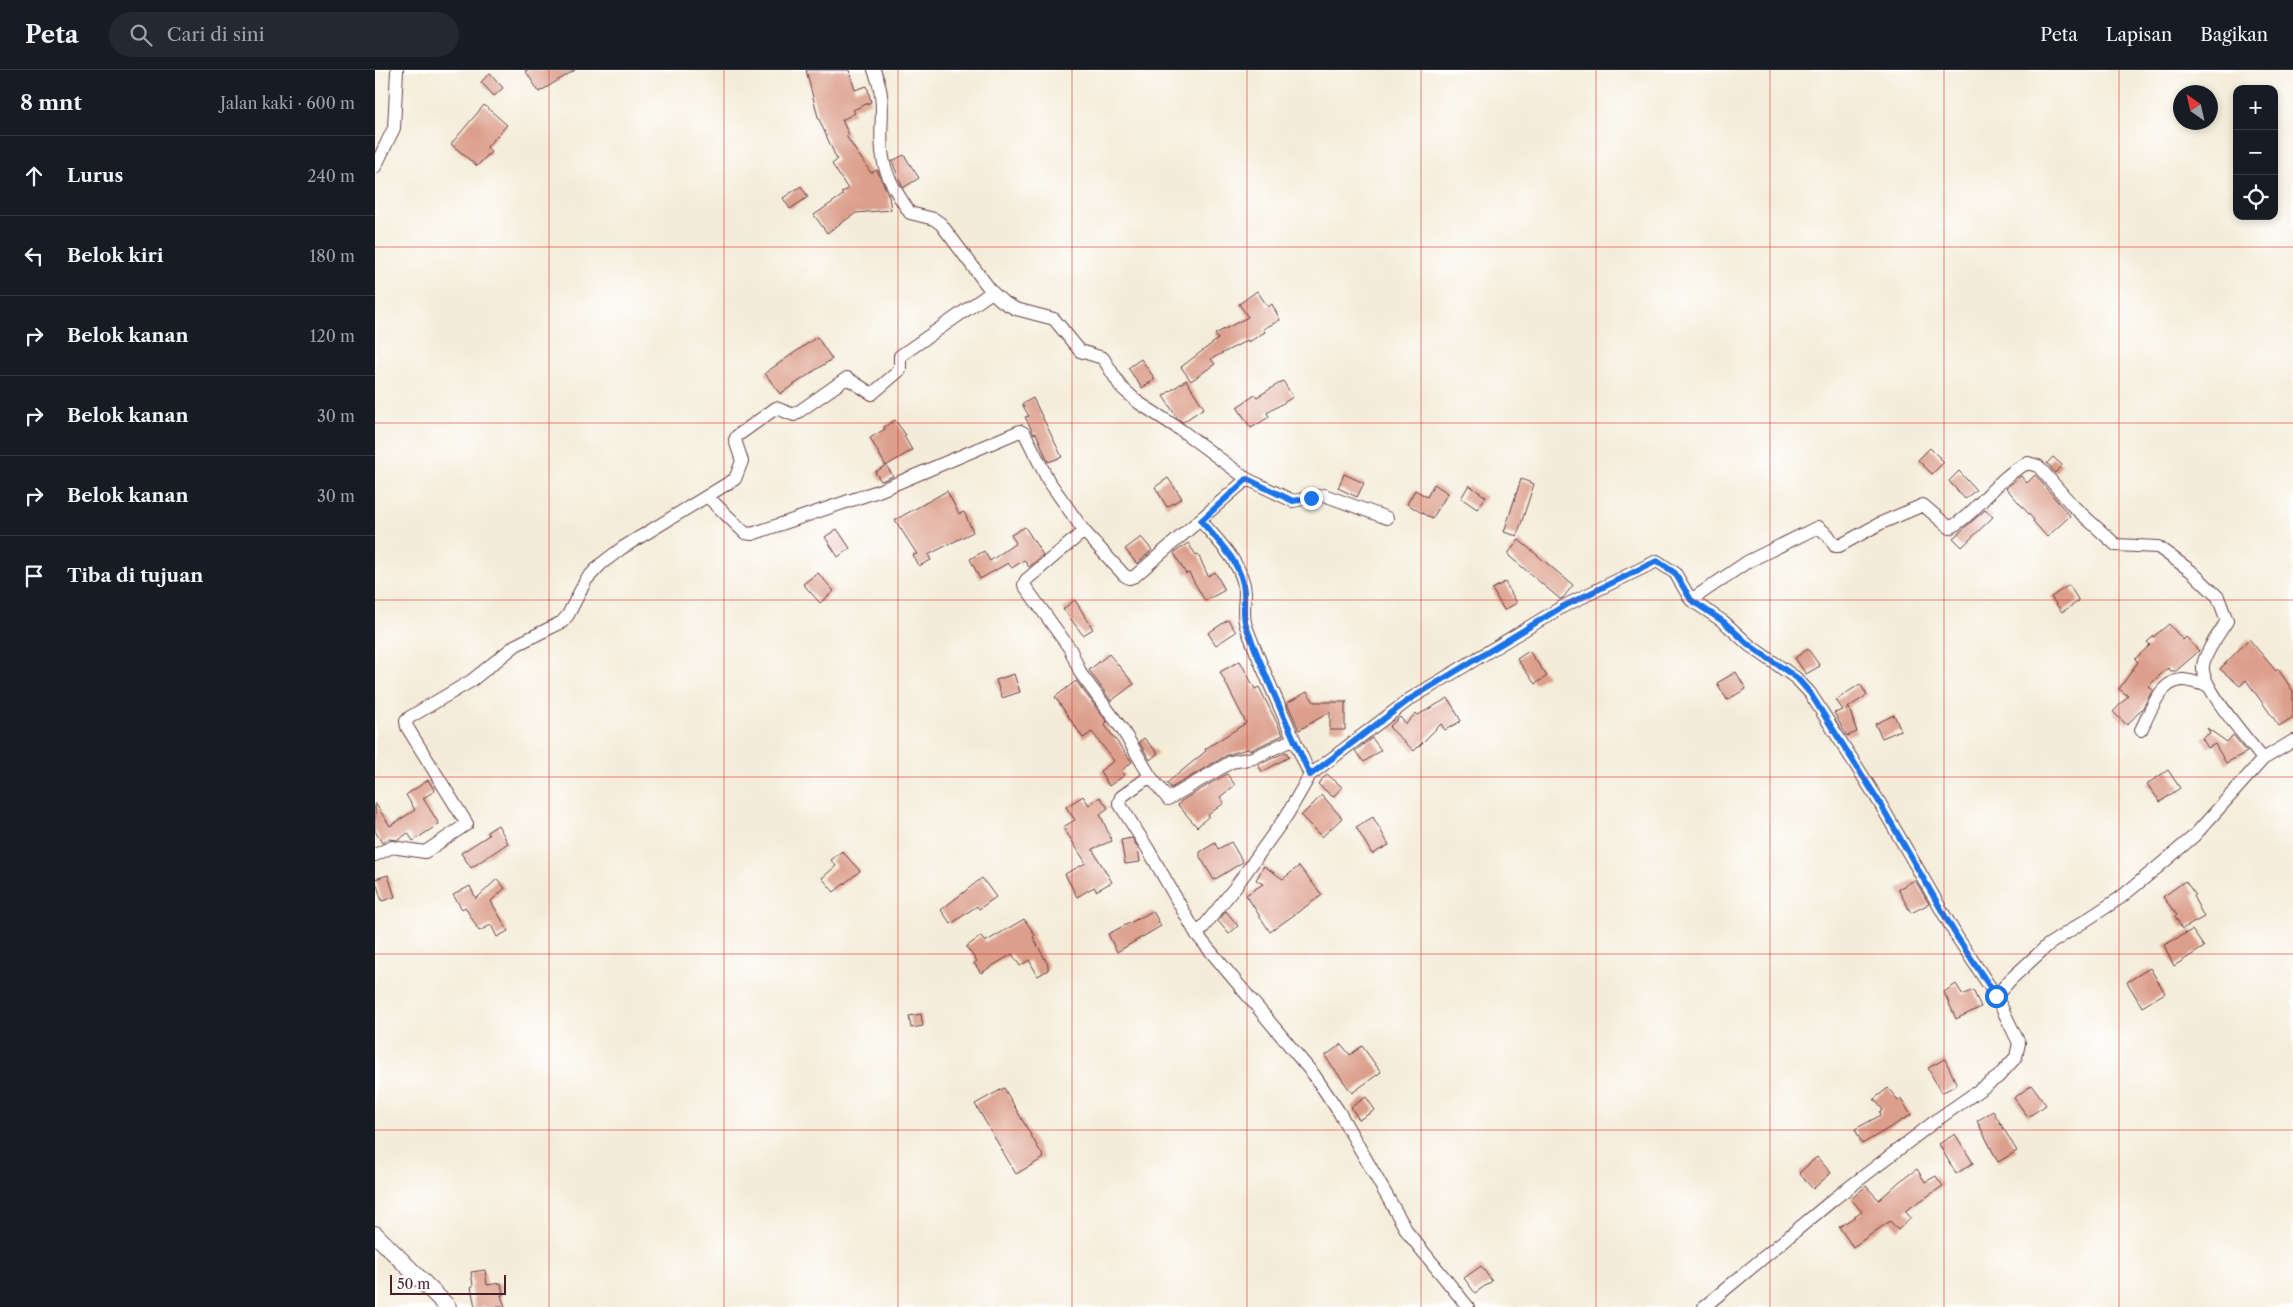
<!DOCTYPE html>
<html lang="id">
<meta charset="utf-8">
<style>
body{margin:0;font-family:"Libre Caslon Text",serif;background:#242831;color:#f1f3f6}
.controls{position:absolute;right:15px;top:15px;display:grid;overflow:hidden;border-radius:10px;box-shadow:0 2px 8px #0003}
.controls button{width:45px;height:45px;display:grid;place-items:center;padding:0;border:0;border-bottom:1px solid #363941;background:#171b24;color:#f1f3f6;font:25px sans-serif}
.compass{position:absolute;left:1798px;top:15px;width:45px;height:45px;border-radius:50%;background:#171b24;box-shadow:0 2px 8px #0003;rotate:326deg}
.scale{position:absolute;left:15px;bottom:12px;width:116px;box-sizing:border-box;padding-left:5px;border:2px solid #4a1f2b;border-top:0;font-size:14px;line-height:18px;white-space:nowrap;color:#4a1f2b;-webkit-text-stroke:4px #fff;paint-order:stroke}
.stop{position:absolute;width:15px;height:15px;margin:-11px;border:4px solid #1a73e8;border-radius:50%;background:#fff}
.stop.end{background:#1a73e8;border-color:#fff;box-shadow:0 1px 5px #0008}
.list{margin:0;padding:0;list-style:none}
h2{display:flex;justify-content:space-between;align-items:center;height:65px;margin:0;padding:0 20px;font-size:21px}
h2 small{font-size:16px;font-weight:400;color:#9ea1a6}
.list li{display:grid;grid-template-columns:32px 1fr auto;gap:15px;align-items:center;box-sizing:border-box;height:80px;padding:0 20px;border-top:1px solid #363941}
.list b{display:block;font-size:19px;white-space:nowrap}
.list em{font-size:16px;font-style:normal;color:#9ea1a6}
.icon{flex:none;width:28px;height:28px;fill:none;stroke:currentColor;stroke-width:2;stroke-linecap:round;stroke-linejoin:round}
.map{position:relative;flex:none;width:1918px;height:1237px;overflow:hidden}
header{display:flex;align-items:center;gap:30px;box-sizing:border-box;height:70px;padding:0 25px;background:#171b24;border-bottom:1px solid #363941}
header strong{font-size:24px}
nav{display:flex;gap:28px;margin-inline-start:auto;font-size:18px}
.search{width:350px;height:45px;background:#242831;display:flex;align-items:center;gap:12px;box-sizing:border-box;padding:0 18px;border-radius:28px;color:#9ea1a6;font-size:19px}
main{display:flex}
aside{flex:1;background:#171b24}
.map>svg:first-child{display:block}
.building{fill:#dc9f8b}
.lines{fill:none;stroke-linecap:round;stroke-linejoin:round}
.minor-casing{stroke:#643e45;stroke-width:14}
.tertiary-casing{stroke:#643e45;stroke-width:18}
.minor{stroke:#fff;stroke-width:12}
.tertiary{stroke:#fff;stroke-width:16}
.route{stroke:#1a73e8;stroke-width:6}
.grid{fill:none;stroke:#d62828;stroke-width:1;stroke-opacity:0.55}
</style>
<header>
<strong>Peta</strong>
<div class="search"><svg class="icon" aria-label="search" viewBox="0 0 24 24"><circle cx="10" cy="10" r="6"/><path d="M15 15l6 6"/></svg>Cari di sini</div>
<nav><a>Peta</a><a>Lapisan</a><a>Bagikan</a></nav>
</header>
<main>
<aside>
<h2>8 mnt<small>Jalan kaki · 600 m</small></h2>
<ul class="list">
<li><svg class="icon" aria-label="ahead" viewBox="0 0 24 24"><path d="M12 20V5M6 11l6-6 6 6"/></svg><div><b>Lurus</b></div><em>240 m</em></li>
<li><svg class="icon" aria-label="left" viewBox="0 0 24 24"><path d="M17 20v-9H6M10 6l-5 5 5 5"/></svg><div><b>Belok kiri</b></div><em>180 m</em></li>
<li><svg class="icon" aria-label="right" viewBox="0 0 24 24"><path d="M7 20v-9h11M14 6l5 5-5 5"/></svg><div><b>Belok kanan</b></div><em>120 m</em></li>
<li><svg class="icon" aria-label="right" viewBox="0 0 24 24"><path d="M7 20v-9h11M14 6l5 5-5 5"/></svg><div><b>Belok kanan</b></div><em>30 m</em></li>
<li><svg class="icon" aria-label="right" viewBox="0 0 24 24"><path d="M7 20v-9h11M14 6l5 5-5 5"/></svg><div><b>Belok kanan</b></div><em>30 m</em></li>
<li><svg class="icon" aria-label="arrive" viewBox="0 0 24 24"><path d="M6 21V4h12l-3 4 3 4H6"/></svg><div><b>Tiba di tujuan</b></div></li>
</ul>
</aside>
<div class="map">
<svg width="1918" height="1237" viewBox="0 0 1918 1237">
<rect width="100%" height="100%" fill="#fff"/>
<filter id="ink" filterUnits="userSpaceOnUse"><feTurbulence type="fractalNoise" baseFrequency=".02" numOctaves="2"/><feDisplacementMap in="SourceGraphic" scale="10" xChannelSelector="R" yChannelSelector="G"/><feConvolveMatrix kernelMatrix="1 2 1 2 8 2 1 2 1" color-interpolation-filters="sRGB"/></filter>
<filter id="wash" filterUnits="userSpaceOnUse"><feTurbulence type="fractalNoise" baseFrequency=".0096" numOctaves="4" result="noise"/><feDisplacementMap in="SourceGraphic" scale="20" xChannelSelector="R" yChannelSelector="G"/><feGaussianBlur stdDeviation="1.12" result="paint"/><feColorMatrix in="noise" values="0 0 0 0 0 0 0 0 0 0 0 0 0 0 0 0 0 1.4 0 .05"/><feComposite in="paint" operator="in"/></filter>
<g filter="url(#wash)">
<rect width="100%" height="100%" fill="#f4ecd8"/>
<g id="blocks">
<path class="building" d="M150,0h50l-36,22z
M431,0h43l6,20 12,-4 4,16 -18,8 2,3 -13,7 7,15 -3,1 25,37 6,-3 12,26 2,14 -35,3 -29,20 -13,-18 29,-20 -2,-2 7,-4 -16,-25 5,-4 -19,-43z
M115,3l13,15 -9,8 -13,-14z
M109,35l23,20 -20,22 4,5 -14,14 -26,-22z
M529,85l15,23 -16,10 -11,-27z
M426,116l7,11 -18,12 -7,-11z
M882,221l11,16 4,-3 8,16 -17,9 2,3 -16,10 -1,-2 -37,19 4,5 -24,17 -10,-14 37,-28 -3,-5 33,-17 -9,-13z
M442,267l15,22 -52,35 -15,-21z
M766,289l14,20 -13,9 -14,-20z
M811,310l18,28 -21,14 -5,-3 -15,-23z
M908,311l10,16 -26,16 2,4 -18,11 -14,-21 18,-12 2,2z
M658,328l29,59 -14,5 -12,-29 -2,1 -9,-17 4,-1 -7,-12z
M520,350l11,15 -2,1 8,14 -26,16 -16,-28 15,-9 -1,-2z
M1555,378l14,14 -12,12 -14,-14z
M1678,387l9,8 -7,8 -8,-10z
M511,395l7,11 -12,5 -6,-9z
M1584,401l17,19 -11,9 -16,-18z
M969,404l20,9 -7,14 -19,-9z
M1660,405l35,41 -23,21 -14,-16 1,-1 -28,-32 15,-12 6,7z
M793,408l14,20 -15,9 -12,-20z
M1146,409l13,5 -17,52 -13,-4z
M1059,414l14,9 -16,26 -25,-15 8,-14 12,7z
M1094,415l17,12 -9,12 -16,-11z
M572,421l12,23 5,-2 9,20 -45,23 3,5 -12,6 -6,-11 4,-1 -22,-34z
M1610,440l8,7 -31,30 -9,-9z
M650,457l18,28 -14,12 -5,-7 -12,8 -4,-5 -28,16 -10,-20 14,-8 6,10 26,-18 -5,-8z
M462,459l13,19 -12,9 -13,-20z
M766,467l11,13 -15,14 -12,-15z
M1144,470l54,45 -10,13 -3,1 -51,-43v-4z
M813,473l8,12 2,-1 10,22 7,-4 10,18 -20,11 -16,-28 -3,1 -12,-21z
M443,503l16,18 -14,12 -17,-19z
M1130,512l12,21 -13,7 -12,-21z
M1694,515l10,16 -17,11 -11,-15z
M700,530l18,29 -10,6 -20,-26z
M853,550l8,12 -20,13 -8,-12z
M1794,554l14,16 3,-3 13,14 -23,20h-5l-3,-3 -20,18 5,4 -11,19 -15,16 -14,-13 15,-16 -9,-7 19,-27 -3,-3 15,-14 -3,-3z
M1874,569l27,32 2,-2 15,22v26l-14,9 -33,-46 -6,6 -20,-17z
M1433,579l12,17 -14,8 -11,-16z
M1154,581l18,25 -12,8 -18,-25z
M734,584l25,30 -23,17 -22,-31z
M865,591l15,28 4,-2 24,48 -32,15 -4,-1 -20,6 -56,33 -4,-5 39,-32 -1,-2 41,-26 -26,-51z
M1361,602l10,17 -19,11 -10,-17z
M639,604l6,18 -18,6 -6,-18z
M701,611l31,41 -3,2 28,38 -11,9 4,4 -16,11 -9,-15 14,-10 -22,-29 -9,6 -28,-41z
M1485,614l7,11 -21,14 3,-1 8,24 -10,4 -13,-23 9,-3 -7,-10z
M932,622l7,10h33l-2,1v27h-15v-18l-31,18 -12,-27z
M1073,628l13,23 -16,9 -4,-6 -27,27 -25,-24 11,-10 6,7 10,-11 2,2z
M1519,645l7,15 -19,8 -7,-14z
M1832,658l20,14 6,-7 14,17 -21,11 -11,-19 -7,4 -6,-10 8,-5z
M769,668l14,15 -8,7 -11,-18z
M997,668l9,12 -17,12 -9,-11z
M911,682l3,5 -27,15 -4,-7z
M1793,700l12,18 -20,14 -13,-18z
M852,704l8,11 -15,12 4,6 -16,12 1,1 -12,11 -19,-22 3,-4z
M952,704l15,13 -9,10 -15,-13z
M53,710l7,11 -12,7 16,26 -26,17 -5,-8 -10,7 -9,-1 -7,4 -7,-12v-28l15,23 25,-16 -9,-15z
M947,725l20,23 -20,19 -21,-21z
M708,726l6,9 11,-8 8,11 -8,6 12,27 -20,8 20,33 -16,9 -2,-4 -17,10 -12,-23 21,-11 -23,-36 12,-7 -9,-13z
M998,747l16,28 -17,9 -16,-27z
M123,755l10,18 -37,25 -10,-15 28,-18 -2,-3z
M757,768l6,10 2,14 -15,2 -4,-24z
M856,772l12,20 -29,18 -14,-23v-5l15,-9 3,6z
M467,781l18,20 -26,21 -12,-14 14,-12 -5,-6z
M889,796l19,13 16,-13 23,29 -52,37 -24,-37 17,-11 -7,-4z
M13,805l7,22 -13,4 -7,-22z
M607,808l14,19 -17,12 -2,-3 -26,18 -10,-14z
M122,809l8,9 -14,13 17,30 -11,6 -6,-12 -12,6 -14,-24 -3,2 -9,-14 17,-9 6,13z
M1540,810l14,24 -18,9 -13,-24z
M1810,811l10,13 -2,2 11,21 -22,12 -7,-13 2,-1 -14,-18z
M778,841l8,15 -44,26 -9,-18z
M851,841l12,15 -9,8 -11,-13z
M649,849l11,16 -2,2 15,28v5l-10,6 -9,-16 -9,6 -8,-12 -31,19 -7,-10 3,-2 -11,-14 15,-11 4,6z
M1817,860l12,17 -30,19 -10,-21z
M1775,898l15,25 -23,14 -15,-25z
M1581,914l7,11 10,-5 8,17 -25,12 -12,-27z
M546,944l2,12 -12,2 -2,-12z
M966,974l9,11 12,-9 19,26 -29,21 -27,-37z
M1570,989l12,26 -16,8 -13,-25z
M1657,1015l14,20 -18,12 -14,-19z
M629,1018l40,70 -28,16 -41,-70z
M1513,1018l10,12 2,-2 11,17 -49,29 -7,-15 26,-14 -1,-3 3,-2 -9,-11z
M991,1027l9,13 -16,10 -8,-13z
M1618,1041l24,40 -19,11 -21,-41z
M1580,1064l18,29 -17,11 -17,-30z
M1442,1087l14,16 -18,16 -14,-16z
M1542,1099l8,13 11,-6 7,10 -38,25 6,7 -13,12 -8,-9 -37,26 -14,-20 23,-15 -11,-13 15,-13 13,14 21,-19z
M1106,1196l11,15 -17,12 -11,-15z
M110,1200l2,15 14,-2 2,12h-2l4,12h-30l-4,-20 2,-1 -2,-14z"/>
</g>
</g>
<g filter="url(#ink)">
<use href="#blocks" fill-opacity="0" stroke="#643e45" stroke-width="1"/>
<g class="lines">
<g class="minor-casing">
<path id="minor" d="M499,0c15,35 3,55 9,88 3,20 16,38 27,55l24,6 7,5 51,68 11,10 13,7 38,10 26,32 23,7 18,29 18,16 42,27 66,49 46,22 31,-6 63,23
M0,97l19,-39 3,-58
M333,427l37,36 7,1 129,-44 139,-59 5,3 23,46 36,51 40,44 5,3 6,-2 112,-97
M826,451c17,20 42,43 44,71 0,11 -3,22 1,34 19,51 42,99 64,149
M709,461l-58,49 -2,5 46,64 11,25 41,55 28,47 -29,21 -2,6 29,46 49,86 39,-49 51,-71 23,-40 100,-76 152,-92 95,-46 18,12 16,27 56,-38 71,-35 10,8 7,11h4l42,-23 42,-18 27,23c30,-17 46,-51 78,-65l10,3 35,40 43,39 42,2 33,24 27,26 9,24c-7,11 -23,33 -24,45 -3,20 46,75 60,93
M1316,530l33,22 25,23 47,33 14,15 68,107 79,137 39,59
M1766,660c9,-17 19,-51 43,-50 8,1 16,4 23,5
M775,706l18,23 63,-37 22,-4 41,-19
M0,785l17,-8 33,5 42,-28 -60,-97 -1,-6 4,-4 61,-36 45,-36 46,-23 6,-7 18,-35 15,-16 21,-16 113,-69 7,-18 -7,-21 2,-4 39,-28 18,7 53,-37 25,16 28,-24v-14l92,-64
M822,865l117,140 25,37 69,121 60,74
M1329,1237l130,-108 104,-80 60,-42 18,-20 3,-14 -23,-47 15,-17 37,-34 72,-47 39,-32 35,-30 69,-77 30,-18"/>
</g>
<g class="tertiary-casing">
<path id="tertiary" d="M0,1164l73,73"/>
</g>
<use href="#minor" class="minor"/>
<use href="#tertiary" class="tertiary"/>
</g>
</g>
<g class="lines" filter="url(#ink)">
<path class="route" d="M936,428l-18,3 -46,-22 -46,42c17,20 42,43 43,71 1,11 -2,22 2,34 19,51 42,99 64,149l100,-76 152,-92 95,-46 18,12 16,27 33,22 25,23 48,33 13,15 68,107 79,137 39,59"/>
</g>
<path class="grid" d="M174,0v1237M349,0v1237M523,0v1237M697,0v1237M872,0v1237M1046,0v1237M1221,0v1237M1395,0v1237M1569,0v1237M1744,0v1237M0,177h1918M0,353h1918M0,530h1918M0,707h1918M0,884h1918M0,1060h1918"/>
</svg>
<div class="controls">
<button>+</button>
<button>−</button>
<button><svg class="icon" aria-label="locate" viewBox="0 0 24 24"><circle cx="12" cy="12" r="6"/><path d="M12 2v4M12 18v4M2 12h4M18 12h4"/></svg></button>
</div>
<svg class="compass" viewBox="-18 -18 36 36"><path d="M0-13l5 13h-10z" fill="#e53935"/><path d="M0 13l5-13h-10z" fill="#9ea1a6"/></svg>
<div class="scale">50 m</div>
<div class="stop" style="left:1621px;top:926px"></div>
<div class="stop end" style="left:936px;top:428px"></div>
</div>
</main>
